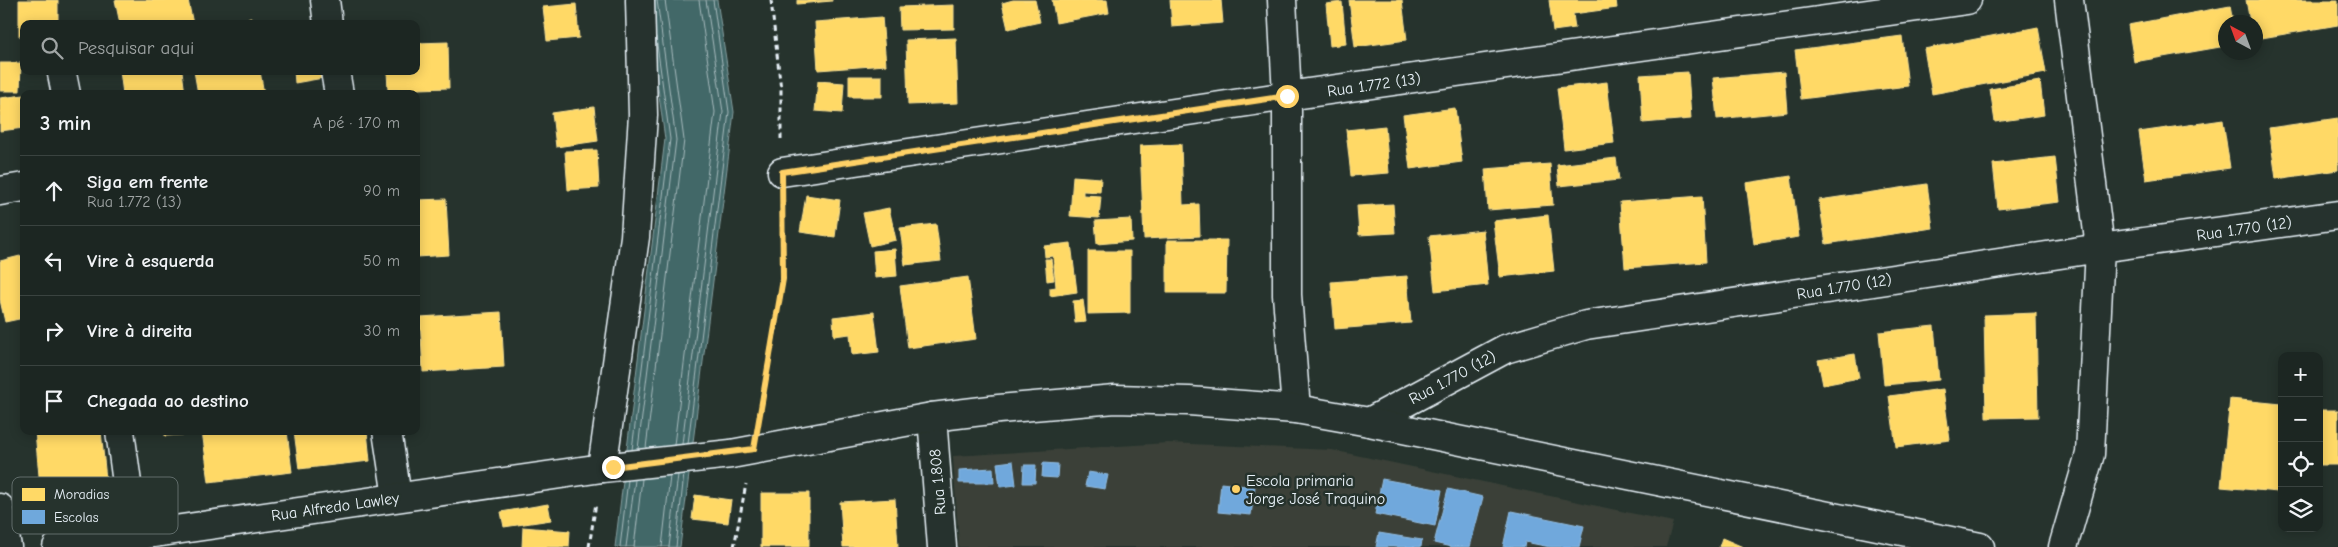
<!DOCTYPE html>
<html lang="pt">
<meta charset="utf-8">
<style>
body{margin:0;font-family:"Comic Neue",sans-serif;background:#29322f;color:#f1f3f6}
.controls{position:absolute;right:15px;bottom:15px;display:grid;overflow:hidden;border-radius:10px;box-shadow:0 2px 12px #0003}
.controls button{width:45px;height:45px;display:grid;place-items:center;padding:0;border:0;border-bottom:1px solid #3a4340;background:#1c2622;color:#f1f3f6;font:25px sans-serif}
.compass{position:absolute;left:2218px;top:15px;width:45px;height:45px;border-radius:50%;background:#1c2622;box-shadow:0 2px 12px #0003;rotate:319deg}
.stop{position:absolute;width:15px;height:15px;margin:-11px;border:4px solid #ffd166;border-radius:50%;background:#fff}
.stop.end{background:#ffd166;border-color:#fff;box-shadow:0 1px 5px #0008}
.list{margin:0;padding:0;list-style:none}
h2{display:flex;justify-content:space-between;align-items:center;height:65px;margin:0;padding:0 20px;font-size:21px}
h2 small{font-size:16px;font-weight:400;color:#a0a5a5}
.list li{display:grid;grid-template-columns:32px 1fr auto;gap:15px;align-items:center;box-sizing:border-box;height:70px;padding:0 20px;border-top:1px solid #3a4340}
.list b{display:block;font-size:19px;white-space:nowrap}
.list p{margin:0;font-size:16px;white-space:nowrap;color:#a0a5a5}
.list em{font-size:16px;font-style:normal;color:#a0a5a5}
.icon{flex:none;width:28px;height:28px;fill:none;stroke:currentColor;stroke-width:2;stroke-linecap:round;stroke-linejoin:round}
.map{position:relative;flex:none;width:2338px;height:547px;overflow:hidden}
.search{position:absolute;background:#1c2622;box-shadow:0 2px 12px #0003;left:20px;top:20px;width:400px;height:55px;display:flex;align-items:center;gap:12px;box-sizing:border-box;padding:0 18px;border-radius:10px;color:#a0a5a5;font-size:19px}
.panel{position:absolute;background:#1c2622;box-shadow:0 2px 12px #0003;left:20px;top:90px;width:400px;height:345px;border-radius:10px}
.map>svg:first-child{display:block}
.built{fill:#3a4138}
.water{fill:#436867;stroke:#859fa1}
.homes{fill:#ffd966;stroke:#f8e092}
.schools{fill:#6fa8dc;stroke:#93bee4}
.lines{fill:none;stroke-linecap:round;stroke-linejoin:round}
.shore{stroke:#a6babe;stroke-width:1}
.minor-casing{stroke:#e8f1f8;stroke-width:31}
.tertiary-casing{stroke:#e8f1f8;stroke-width:31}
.path{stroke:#e8f1f8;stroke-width:3;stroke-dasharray:5 4;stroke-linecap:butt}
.minor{stroke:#26332d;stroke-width:28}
.tertiary{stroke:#26332d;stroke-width:28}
.route{stroke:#ffd166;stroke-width:6}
.poi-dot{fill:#ffd166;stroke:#26332d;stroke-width:2}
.labels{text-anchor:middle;stroke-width:5;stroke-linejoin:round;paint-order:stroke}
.street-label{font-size:16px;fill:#e8f1f8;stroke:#26332d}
.poi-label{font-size:16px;fill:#e8f1f8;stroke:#26332d;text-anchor:start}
.key{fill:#26332d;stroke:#606c6a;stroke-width:1}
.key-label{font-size:14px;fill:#e8f1f8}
</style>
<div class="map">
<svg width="2338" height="547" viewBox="0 0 2338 547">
<rect width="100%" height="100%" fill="#26332d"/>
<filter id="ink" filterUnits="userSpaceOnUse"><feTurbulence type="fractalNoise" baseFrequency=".02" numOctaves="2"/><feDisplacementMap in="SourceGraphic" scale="10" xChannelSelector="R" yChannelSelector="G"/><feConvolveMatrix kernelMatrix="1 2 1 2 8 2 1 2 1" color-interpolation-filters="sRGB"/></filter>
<g filter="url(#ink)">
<path class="built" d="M1168,443l164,7 341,72 -7,25h-707l-6,-91z"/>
<path class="water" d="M646,0h71l17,112 -54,435h-65l50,-408z"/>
<path class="homes" d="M19,0h39v24h-34v12h-5z
M115,0h73l5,24h-73z
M797,0h35v1l-35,3z
M1013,0h22l5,22 -32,7 -6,-26z
M1052,0h55l2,13 -53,10z
M1170,0h51l2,23 -51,4z
M1349,0h53l5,40 -52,7z
M1549,0h67l1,8 -44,6 2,14 -22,3z
M2246,0h92v25l-82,14v-17h-6z
M1342,2l4,42 -16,2 -4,-42z
M576,4l3,34 -32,3 -4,-34z
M954,5v24l-54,1 -1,-23z
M2230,6l3,16h-7v24l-92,16 -6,-37z
M882,17l4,48 -68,5 -3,-48z
M251,18l1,6h-34z
M2038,27l8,46 -114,21 -8,-45z
M1902,36l6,50 -107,13 -6,-49z
M956,38l2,65 -50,2 -2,-65z
M448,42l1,46 -61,2 -1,-19h29v-28z
M0,63h21l-1,28h-20z
M120,71h62l3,23h-62z
M194,71h66l4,23h-66z
M294,71h34l1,6 -34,6z
M1688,72l3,47 -48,4 -3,-48z
M1784,72l3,40 -70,7 -4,-41z
M849,76h33v21h-33z
M818,81l26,2 -2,30 -27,-2z
M2040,81l4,34 -49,7 -5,-33z
M1607,82l7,61 -50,6 -7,-61z
M24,95v33l-24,3v-33z
M594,107l4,34 -42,6 -4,-34z
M1455,108l7,54 -52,7 -7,-54z
M2338,118v52l-62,9 -7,-51z
M2223,120l7,48 -84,12 -7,-48z
M1385,126l4,47 -38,3 -5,-46z
M1181,144l2,61 16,-1 1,32 -56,3 -4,-93z
M597,150l2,38 -31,2 -3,-39z
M2055,157l5,45 -62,7 -5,-45z
M1616,158l3,22 -60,6 -2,-21z
M1550,164l3,41 -65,5 -3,-41z
M1073,176l28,2 -1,14 -17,-1v4l18,1 -2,22 -29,-2z
M1791,176l8,61 -45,7 -8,-61z
M1927,184l6,44 -107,16 -7,-44z
M806,195l34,5 -5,37 -35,-5z
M1702,196l4,66 -81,6 -5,-66z
M446,199l3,56 -33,2v-57z
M1393,204l2,29 -36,2 -2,-29z
M889,208l7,32 -26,6 -7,-33z
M1548,215l6,56 -54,6 -7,-56z
M1131,219l1,22 -35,3 -2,-23z
M936,224l5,37 -36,4 -5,-37z
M1483,230l5,55 -53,6 -6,-55z
M1167,240h60l-1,53h-59z
M1071,243l6,49 -27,4v-8l6,-1 -3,-31 -8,1 -1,-11z
M895,249l2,27 -22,2 -2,-27z
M1088,251h42v62l-42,1z
M24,255v63l-19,4 -5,-22v-39z
M1045,259h6l3,21 -7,1z
M1407,276l4,47 -76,6 -4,-47z
M968,277l8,62 -68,9 -8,-62z
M1083,300l3,22 -11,1 -2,-22z
M501,312l3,55 -81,5 -3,-55z
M874,312l5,40 -27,3 -2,-21 -16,2 -1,-19z
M2036,313l2,104 -52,1 -2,-103z
M1934,326l5,54 -55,5 -5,-53z
M1855,354l4,24 -36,7 -5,-25z
M1943,389l7,51 -54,7 -7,-51z
M2230,399l52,5v53l-4,35 -57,-5z
M2319,410h19v55h-19z
M35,431h66l5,48 -66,8z
M165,431h34v3l-34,2z
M202,431h85l5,41 -83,10z
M294,431h73l3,30 -71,8z
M761,493h48v54h-48z
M695,495l36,5 -3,23 -36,-4z
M895,499l3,48h-55l-3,-45z
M548,504l3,16 -47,7 -3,-15z
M523,527l47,4 -1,16h-47z
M1722,538l21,9h-24z"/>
<path class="schools" d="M1013,461l3,24 -16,2 -3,-24z
M1043,463l15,1 -1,14 -15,-1z
M1024,465h12l-1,18h-12z
M993,468l1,15h-35v-13z
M1088,472l20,3 -3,14 -20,-3z
M1382,479l60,11 -7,36 -60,-12z
M1221,483l34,4 -4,28 -33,-3z
M1448,489l35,8 -13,50h-19l-17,-4z
M1511,511l73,15 -5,21h-29l-25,-5 -1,5h-21z
M1379,533l43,7 -1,7h-45z"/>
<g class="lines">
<path class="shore" d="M682,444l41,-332 -17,-112
M688,444l41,-332 -16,-112
M674,445l41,-333 -16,-112
M646,448l38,-308 -19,-140
M638,449l38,-309 -19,-140
M632,450l38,-311 -14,-102
M620,547l8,-67
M626,547l9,-67
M634,547l8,-68
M662,547l8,-71
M669,547l9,-72
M676,547l8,-73"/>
<g class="minor-casing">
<path id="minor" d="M325,0l3,24
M1282,0l5,96v199l9,114
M335,71l4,23
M62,74l4,20
M782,172l505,-76 680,-96
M0,191l24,-4
M932,417l10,130
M1369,422l136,-73 81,-24 514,-77 238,-33
M120,431l14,104
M387,431l10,66
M602,468l33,-231 8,-122 -3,-115
M0,508l7,39
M2063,547l27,-93 10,-206 -31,-248"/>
</g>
<g class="tertiary-casing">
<path id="tertiary" d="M57,547l545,-79 129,-14 201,-37 67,-8 116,-10 74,2 107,8 73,13 611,125"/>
</g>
<path class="path" d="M771,0l10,90v49
M760,414l23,-135 -1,-74
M589,547l7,-44
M734,547l12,-63"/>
<use href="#minor" class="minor"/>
<use href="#tertiary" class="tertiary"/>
</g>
</g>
<g class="lines" filter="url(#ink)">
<path class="route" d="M613,467l141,-18 29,-170 -1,-107 505,-76"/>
</g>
<circle class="poi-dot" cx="1236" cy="489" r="5"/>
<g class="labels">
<g class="street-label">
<text transform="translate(1374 84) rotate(-8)" y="6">Rua 1.772 (13)</text>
<text transform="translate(2244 228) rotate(-8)" y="6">Rua 1.770 (12)</text>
<text transform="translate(1844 286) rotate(-9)" y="6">Rua 1.770 (12)</text>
<text transform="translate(1452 377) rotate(-28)" y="6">Rua 1.770 (12)</text>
<text transform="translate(937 482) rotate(-95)" y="6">Rua 1.808</text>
<text transform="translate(335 506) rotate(-8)" y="6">Rua Alfredo Lawley</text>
</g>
<g class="poi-label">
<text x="1246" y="486">Escola primaria<tspan x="1246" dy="18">Jorge José Traquino</tspan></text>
</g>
</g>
<rect x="12" y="477" width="166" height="57" rx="8" class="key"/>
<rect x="22" y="488" width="23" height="13" fill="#ffd966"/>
<rect x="22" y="510" width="23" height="14" fill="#6fa8dc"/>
<g class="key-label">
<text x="54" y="499">Moradias</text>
<text x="54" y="522">Escolas</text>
</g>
</svg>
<div class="controls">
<button>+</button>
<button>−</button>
<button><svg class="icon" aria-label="locate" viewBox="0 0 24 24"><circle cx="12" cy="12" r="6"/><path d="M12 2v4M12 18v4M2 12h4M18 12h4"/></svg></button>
<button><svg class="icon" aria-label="layers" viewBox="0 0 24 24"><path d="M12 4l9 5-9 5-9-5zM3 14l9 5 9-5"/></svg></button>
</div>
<svg class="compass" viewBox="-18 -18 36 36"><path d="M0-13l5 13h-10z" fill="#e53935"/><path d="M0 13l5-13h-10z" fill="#a0a5a5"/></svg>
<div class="stop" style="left:1287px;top:96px"></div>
<div class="stop end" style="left:613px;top:467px"></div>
<div class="search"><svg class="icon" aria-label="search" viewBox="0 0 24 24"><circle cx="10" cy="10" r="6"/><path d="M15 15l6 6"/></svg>Pesquisar aqui</div>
<section class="panel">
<h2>3 min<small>A pé · 170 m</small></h2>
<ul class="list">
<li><svg class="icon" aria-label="ahead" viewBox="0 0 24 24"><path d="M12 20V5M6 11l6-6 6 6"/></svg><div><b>Siga em frente</b><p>Rua 1.772 (13)</p></div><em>90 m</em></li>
<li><svg class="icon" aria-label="left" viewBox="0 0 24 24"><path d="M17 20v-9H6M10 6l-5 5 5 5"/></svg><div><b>Vire à esquerda</b></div><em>50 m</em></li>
<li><svg class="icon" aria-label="right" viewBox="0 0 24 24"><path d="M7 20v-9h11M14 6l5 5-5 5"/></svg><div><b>Vire à direita</b></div><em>30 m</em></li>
<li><svg class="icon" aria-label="arrive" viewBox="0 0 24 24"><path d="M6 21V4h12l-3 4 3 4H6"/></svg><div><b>Chegada ao destino</b></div></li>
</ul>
</section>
</div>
